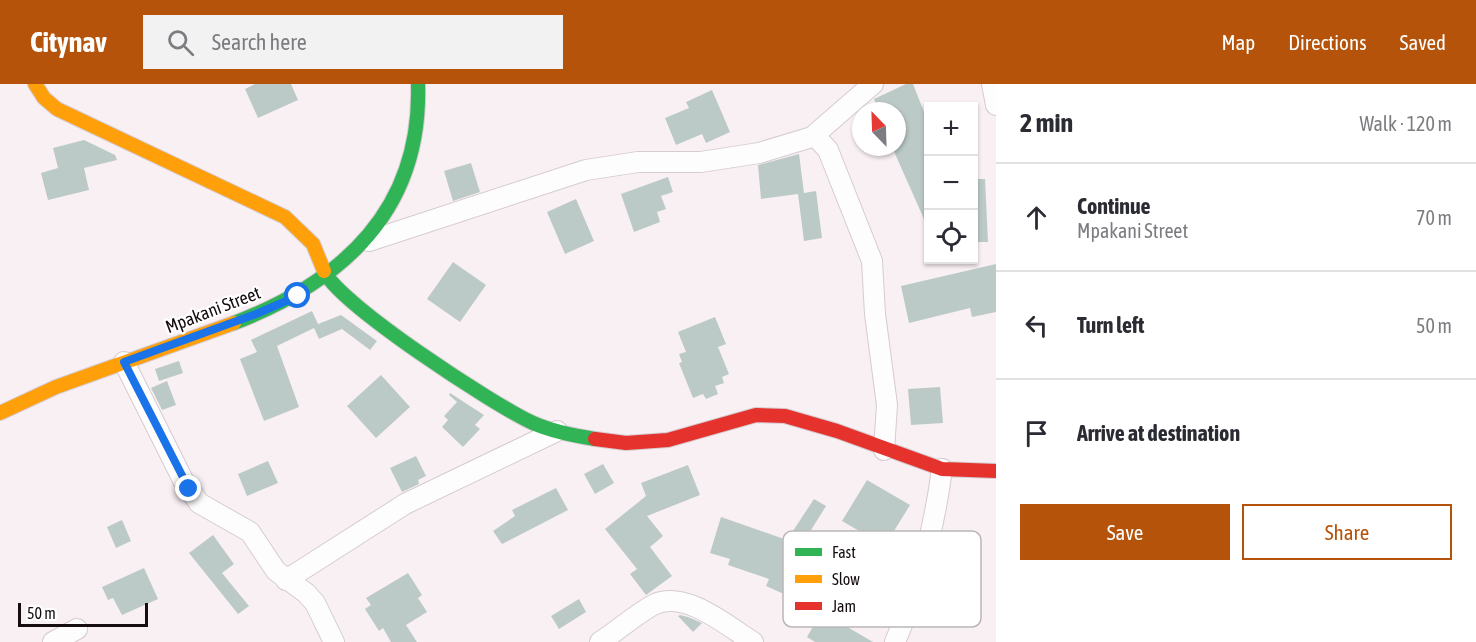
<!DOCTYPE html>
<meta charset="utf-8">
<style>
body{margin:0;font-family:"Asap Condensed",sans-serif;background:#f2f2f3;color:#2b2b33}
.controls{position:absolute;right:18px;top:18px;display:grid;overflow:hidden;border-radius:0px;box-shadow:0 2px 4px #0004}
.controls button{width:54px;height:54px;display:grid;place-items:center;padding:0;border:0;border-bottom:2px solid #e1e1e2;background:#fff;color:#2b2b33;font:30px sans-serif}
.compass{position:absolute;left:852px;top:18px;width:54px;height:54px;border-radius:50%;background:#fff;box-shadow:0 2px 4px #0004;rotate:337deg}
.scale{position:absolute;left:18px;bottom:15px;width:130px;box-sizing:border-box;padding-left:6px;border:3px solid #160d12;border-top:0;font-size:16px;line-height:21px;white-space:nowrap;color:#160d12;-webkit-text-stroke:4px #fff;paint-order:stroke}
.stop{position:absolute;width:18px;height:18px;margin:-14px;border:4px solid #1a73e8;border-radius:50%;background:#fff}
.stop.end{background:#1a73e8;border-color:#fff;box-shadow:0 2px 6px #0008}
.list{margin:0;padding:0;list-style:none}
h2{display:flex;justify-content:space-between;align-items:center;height:78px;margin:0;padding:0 24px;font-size:26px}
h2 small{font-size:20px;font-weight:400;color:#7c7c81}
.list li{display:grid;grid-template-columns:39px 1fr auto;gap:18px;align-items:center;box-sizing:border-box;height:108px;padding:0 24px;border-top:2px solid #e1e1e2}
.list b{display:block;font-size:22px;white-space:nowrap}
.list p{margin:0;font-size:20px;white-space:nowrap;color:#7c7c81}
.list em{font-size:20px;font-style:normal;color:#7c7c81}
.actions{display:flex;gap:12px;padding:18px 24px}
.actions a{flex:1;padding:14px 0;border:2px solid #b45309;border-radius:0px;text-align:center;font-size:21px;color:#b45309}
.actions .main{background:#b45309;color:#fff}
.icon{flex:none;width:33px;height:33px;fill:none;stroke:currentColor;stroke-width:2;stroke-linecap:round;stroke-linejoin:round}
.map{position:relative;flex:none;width:996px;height:558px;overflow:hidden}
header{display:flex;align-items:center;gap:36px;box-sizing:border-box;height:84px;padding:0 30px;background:#b45309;color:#fff}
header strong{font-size:28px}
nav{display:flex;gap:33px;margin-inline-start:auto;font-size:21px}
.search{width:420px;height:54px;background:#f2f2f3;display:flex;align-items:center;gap:15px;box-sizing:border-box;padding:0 21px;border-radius:0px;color:#7c7c81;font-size:22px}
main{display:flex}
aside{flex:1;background:#fff}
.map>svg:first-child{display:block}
.building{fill:#bccac7}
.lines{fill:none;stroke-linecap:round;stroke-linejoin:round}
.street-casing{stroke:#d5cbd0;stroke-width:22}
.fast-casing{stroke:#d5cbd0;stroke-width:16}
.slow-casing{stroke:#d5cbd0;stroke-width:16}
.jam-casing{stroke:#d5cbd0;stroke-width:16}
.street{stroke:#fefdfd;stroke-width:20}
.fast{stroke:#30b455;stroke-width:14}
.slow{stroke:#ff9f0a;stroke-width:14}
.jam{stroke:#e5322d;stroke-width:14}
.route{stroke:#1a73e8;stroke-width:8}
.labels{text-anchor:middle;stroke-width:4.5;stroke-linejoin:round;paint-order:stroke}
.street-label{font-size:18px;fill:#160d12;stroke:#fff}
.key{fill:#fff;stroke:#b9b6b8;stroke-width:1.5}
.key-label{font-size:16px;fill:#160d12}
</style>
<header>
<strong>Citynav</strong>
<div class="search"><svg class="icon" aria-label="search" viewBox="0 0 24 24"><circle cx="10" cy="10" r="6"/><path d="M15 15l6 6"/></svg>Search here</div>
<nav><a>Map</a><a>Directions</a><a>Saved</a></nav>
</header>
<main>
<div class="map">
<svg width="996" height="558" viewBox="0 0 996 558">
<rect width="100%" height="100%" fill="#f9f0f4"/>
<path class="building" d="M255,0h36l7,16 -40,18 -13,-29z
M906,0h7l15,38v106l-36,-81h5v-36h-18l-5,-12z
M712,6l18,42 -24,11 -4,-9 -26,11 -11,-27 24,-10 -3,-6z
M84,56l31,15 2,5 -33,8 5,22 -41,10 -7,-27 17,-5 -5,-20z
M799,70l5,39 12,-2 6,47 -18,3 -6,-47 -37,5 -3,-34z
M471,79l9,29 -27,9 -9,-30z
M668,93l5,15 -12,4 5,13 -9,3 3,10 -26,10 -13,-38z
M974,95h11l3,63h-14z
M576,115l18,42 -29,13 -18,-42z
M453,178l33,23 -26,37 -33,-23z
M996,180v48l-24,5 -2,-9 -61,15 -8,-37z
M312,227l6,13 23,-9 36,26 -7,9 -28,-21 -23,10 -5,-11 -37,18 22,61 -35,14 -24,-62 17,-7 -6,-12z
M715,233l11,27 -8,3 11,27 -7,3 2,6 -9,3 3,8 -12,5 -3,-5 -10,4 -14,-35 3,-1 -3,-8 7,-2 -8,-20z
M179,277l4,12 -24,8 -4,-12z
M381,291l29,32 -34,31 -29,-32z
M167,297l9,24 -14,5 -11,-22z
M940,303l3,36 -32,2 -3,-36z
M450,309l34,22 -9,10 5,4 -17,18 -21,-20 6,-7 -4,-4 13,-14 -8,-7z
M416,372l10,20 -8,4 1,4 -17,8 -12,-24z
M268,377l10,22 -31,13 -9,-22z
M603,380l11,19 -19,11 -11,-20z
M688,381l12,30 -53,21 16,20 -13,11 22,29 -26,19 -16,-21 7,-5 -32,-40 41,-33 -5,-13z
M867,396l43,25 -32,52 14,9 -8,12 -10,-7 -13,21 -4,-2 -20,31 36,21h-58l-8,-5 15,-26 -56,-25 3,-7 -41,-14 2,-6 -20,-6 11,-36 66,23 27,-41 12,7 -18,29 6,4 -9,16 44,19 24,-35 -31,-18z
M556,404l12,22 -66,34 -9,-13 22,-15 -3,-6z
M122,436l9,21 -15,7 -9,-21z
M213,451l21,29 -12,9 27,33 -11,8 -49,-61z
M144,484l14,31 -36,16 -9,-17 -5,2 -6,-13z
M408,489l14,22 -4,3 9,14 -21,13 11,17h-26l-8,-14 -4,3 -14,-22 6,-4 -5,-7z
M579,515l7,13 -27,17 -8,-13z
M680,531l8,2 14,6 -9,9 -15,-16z"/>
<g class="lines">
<g class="street-casing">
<path id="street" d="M992,0l4,21
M812,53l61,-53
M369,157l217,-71 52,-8h63l58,-9 53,-16 6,2 10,11 44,111 3,53 12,91 -3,45
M124,278l59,118 16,23 51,29 26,39 30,22 9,10 19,39
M286,496l119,-76 152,-73
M53,558l24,-13
M600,558c17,-11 35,-27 53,-37 32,-16 74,21 100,37
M895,558c24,-56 39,-112 47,-173"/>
</g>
<g class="fast-casing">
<path id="fast" d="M324,187c15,33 171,135 209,152 18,8 43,13 62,16
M234,239c110,-42 188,-114 184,-239"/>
</g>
<g class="slow-casing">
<path id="slow" d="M35,0l9,14 13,11 228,108 28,27 11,27
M0,329l56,-26 178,-64"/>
</g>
<g class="jam-casing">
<path id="jam" d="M595,355l31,4 42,-3 88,-25 29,1 52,15 105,38 54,2"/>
</g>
<use href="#street" class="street"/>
<use href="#fast" class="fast"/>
<use href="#slow" class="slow"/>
<use href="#jam" class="jam"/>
</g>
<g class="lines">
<path class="route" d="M189,405l-65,-127 132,-48 42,-18"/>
</g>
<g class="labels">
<g class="street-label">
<text transform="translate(213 226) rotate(-21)" y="6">Mpakani Street</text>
</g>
</g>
<rect x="783" y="447" width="198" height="96" rx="9" class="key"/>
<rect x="795" y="464" width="27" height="8" fill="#30b455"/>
<rect x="795" y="491" width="27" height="8" fill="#ff9f0a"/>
<rect x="795" y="518" width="27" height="8" fill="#e5322d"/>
<g class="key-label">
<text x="832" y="474">Fast</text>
<text x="832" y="501">Slow</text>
<text x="832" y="528">Jam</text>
</g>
</svg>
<div class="controls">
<button>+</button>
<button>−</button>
<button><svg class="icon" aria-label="locate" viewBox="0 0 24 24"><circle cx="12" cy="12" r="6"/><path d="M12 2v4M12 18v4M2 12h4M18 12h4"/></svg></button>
</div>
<svg class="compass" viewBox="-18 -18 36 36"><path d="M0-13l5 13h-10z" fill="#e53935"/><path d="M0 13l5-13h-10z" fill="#7c7c81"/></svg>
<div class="scale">50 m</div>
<div class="stop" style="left:298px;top:212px"></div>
<div class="stop end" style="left:189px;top:405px"></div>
</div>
<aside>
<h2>2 min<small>Walk · 120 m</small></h2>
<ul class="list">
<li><svg class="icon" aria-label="ahead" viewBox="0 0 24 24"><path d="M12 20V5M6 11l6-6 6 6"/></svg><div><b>Continue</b><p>Mpakani Street</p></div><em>70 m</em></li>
<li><svg class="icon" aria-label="left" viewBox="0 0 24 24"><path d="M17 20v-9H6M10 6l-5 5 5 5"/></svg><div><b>Turn left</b></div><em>50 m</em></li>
<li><svg class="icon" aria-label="arrive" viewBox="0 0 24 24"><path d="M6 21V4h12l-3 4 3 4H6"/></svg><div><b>Arrive at destination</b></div></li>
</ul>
<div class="actions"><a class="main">Save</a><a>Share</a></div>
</aside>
</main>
